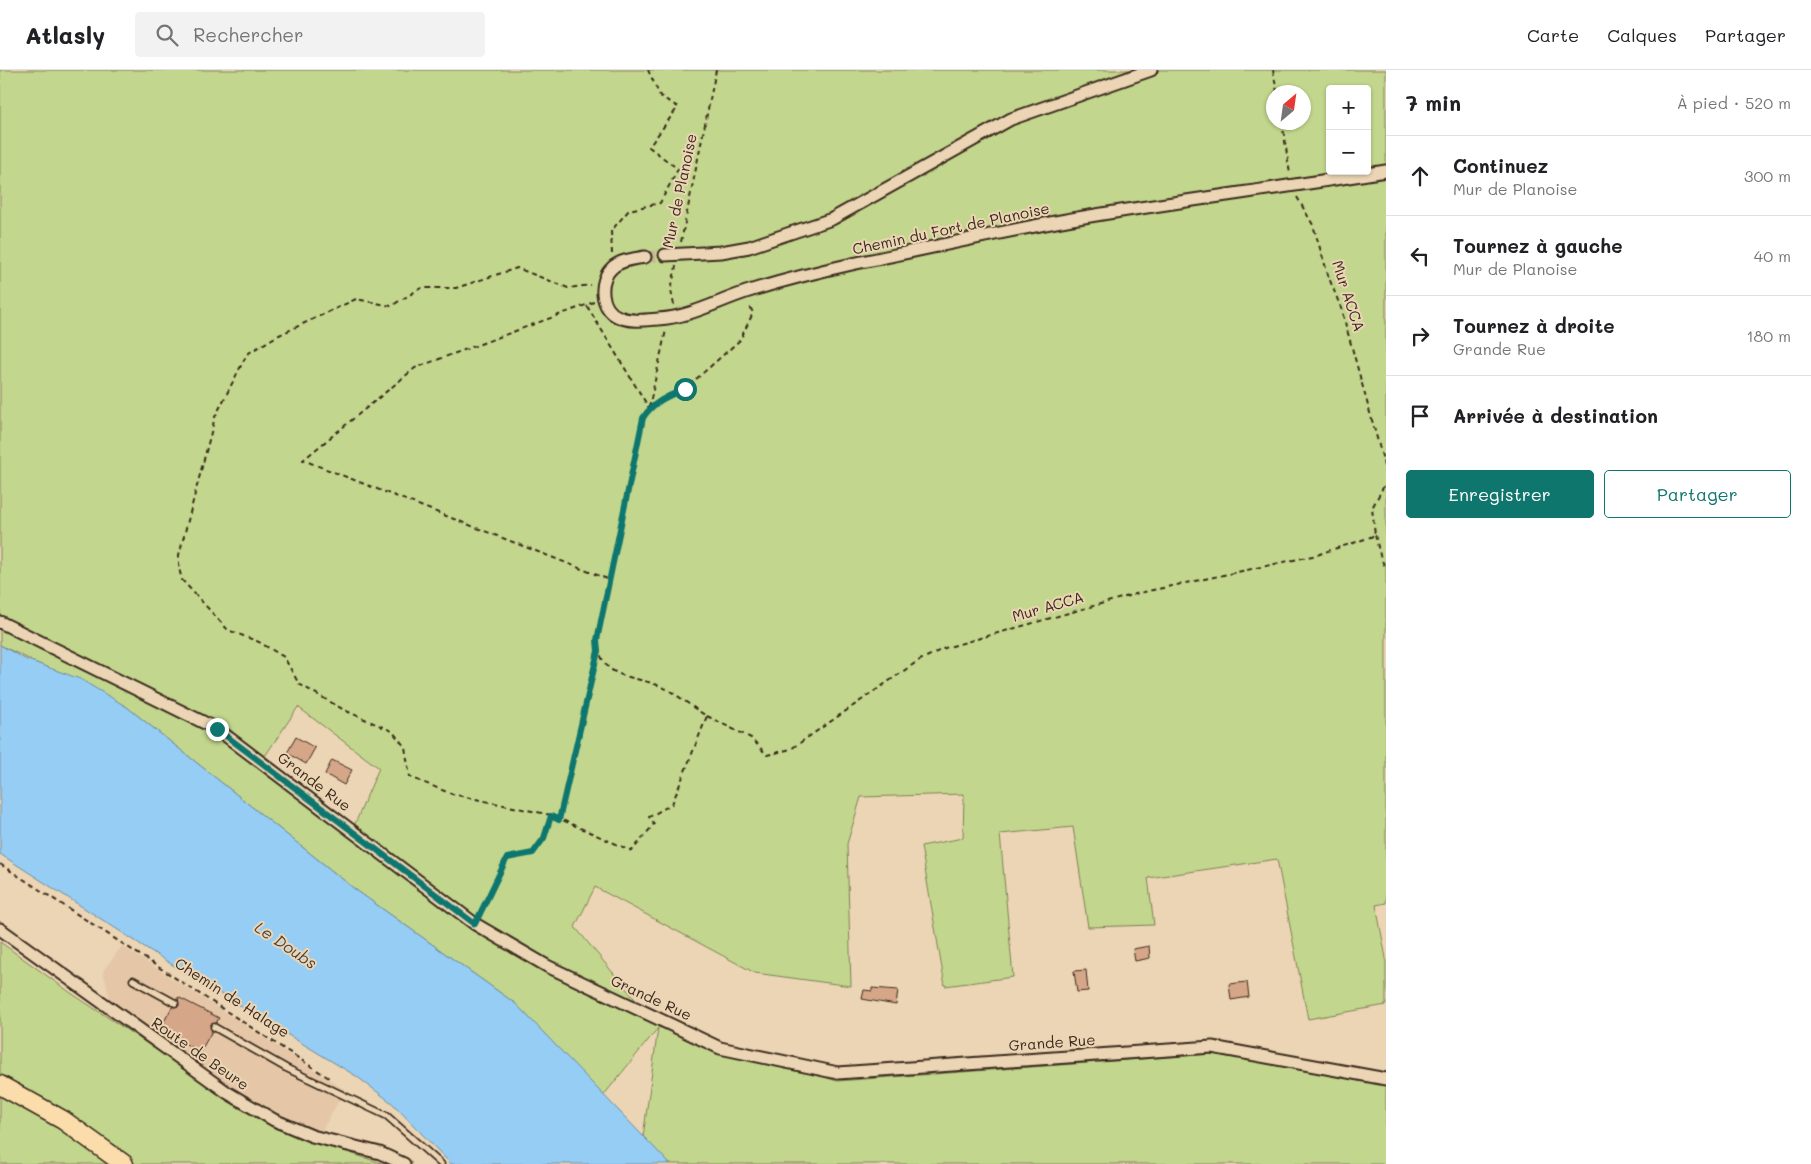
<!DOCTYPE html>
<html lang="fr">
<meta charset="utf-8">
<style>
body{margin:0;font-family:Mali,sans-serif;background:#f2f2f2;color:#202124}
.controls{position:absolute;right:15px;top:15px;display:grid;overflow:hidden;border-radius:5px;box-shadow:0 1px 4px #0004}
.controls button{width:45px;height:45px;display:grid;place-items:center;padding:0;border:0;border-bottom:1px solid #e0e0e0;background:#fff;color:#202124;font:25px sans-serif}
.compass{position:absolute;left:1266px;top:15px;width:45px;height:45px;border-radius:50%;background:#fff;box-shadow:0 1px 4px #0004;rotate:29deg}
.stop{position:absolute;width:15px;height:15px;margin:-11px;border:4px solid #0f766e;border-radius:50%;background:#fff}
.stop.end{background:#0f766e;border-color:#fff;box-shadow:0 1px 5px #0008}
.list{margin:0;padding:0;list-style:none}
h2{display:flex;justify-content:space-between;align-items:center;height:65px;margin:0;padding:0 20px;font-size:21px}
h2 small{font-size:16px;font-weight:400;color:#757577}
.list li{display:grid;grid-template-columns:32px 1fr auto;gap:15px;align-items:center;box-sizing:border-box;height:80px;padding:0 20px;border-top:1px solid #e0e0e0}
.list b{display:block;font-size:19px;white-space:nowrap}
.list p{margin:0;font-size:16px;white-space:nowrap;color:#757577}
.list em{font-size:16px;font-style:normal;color:#757577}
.actions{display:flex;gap:10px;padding:15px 20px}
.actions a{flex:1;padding:11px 0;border:1px solid #0f766e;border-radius:5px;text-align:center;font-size:18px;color:#0f766e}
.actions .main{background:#0f766e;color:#fff}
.icon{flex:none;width:28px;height:28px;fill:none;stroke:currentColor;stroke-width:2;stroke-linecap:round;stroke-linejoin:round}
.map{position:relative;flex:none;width:1386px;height:1094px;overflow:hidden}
header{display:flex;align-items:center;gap:30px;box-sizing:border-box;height:70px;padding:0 25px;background:#fff;border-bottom:1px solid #e0e0e0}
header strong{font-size:24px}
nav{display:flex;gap:28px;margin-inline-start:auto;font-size:18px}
.search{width:350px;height:45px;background:#f2f2f2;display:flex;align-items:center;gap:12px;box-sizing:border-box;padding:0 18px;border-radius:5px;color:#757577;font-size:19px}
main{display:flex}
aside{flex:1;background:#fff}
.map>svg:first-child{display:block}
.built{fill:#e5c7a7}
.green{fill:#c2d78d;stroke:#7e8056;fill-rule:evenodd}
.water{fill:#95cdf4;stroke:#718c9e}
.building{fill:#d6a688;stroke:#3b2a1e}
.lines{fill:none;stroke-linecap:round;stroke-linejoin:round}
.minor-tunnel{stroke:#c8b396;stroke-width:11;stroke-dasharray:11 5.5;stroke-linecap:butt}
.service-casing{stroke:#3b2a1e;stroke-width:9}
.minor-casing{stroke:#3b2a1e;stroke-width:15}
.primary-casing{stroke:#3b2a1e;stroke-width:21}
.path{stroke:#3b2a1e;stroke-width:2;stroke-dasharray:5 4;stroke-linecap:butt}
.service{stroke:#ebd5b4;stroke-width:5.5}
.minor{stroke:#ebd5b4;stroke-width:11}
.primary{stroke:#fbddab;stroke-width:18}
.route{stroke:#0f766e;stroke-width:6}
.labels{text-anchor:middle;stroke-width:4;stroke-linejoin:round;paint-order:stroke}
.street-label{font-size:15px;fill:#3b2a1e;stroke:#ebd5b4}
.water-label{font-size:16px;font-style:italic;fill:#48423e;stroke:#ebd5b4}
</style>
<header>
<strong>Atlasly</strong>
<div class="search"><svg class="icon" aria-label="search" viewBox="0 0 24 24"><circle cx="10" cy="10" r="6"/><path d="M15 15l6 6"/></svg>Rechercher</div>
<nav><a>Carte</a><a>Calques</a><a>Partager</a></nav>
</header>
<main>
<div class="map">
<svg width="1386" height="1094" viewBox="0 0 1386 1094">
<rect width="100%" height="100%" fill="#ebd5b4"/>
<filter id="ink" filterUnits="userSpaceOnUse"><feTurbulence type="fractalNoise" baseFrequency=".02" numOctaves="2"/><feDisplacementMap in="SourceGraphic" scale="10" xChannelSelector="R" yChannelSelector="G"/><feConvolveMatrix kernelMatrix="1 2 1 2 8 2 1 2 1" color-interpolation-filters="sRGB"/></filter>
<g filter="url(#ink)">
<path class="built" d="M122,876l223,144 -25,44 -57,-23 -116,-78 3,-4 -40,-29 -7,-29z"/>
<path class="green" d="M0,0h1386v833l-10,2 10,53v47l-78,14 -31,-160 -129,19 6,47 -66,2 -15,-100 -73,7 13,143 -68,9 -24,-140 42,-8 1,-44 -103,3 -14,47 4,142 -96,-13 -160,-86 -20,40 83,100 179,54 375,-27 174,28v82h-716l-27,-27 15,-109 -55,68 -87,-92 -160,-114 -229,-183 -127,-62zM1330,19h37v82h-37zM1274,22h30v30h-30zM298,637l81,61 -25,58 -89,-70z
M0,872l71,51 205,136 108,35h-384z"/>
<path class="water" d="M0,575l25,14 55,20 47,28 229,183 160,114 154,160h-219l-59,-61 -36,-27 -185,-112 -171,-110z"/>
<path class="building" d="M296,667l19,11 -9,16 -19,-11z
M332,690l20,10 -8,15 -19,-11z
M1149,876l1,12 -15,3 -2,-12z
M1086,900l2,21 -11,1 -3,-21z
M1247,912l2,15 -18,3 -2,-16z
M872,918l26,2 -2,15 -34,-6 2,-9 8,1z
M178,927l41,21 -3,5 -6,2 2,6 -12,21 -32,-18 2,-3 -9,-4 11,-20 7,-1z"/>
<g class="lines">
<path class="minor-tunnel" d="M645,187l20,-2"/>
<g class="service-casing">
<path id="service" d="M133,910l42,23
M214,957l72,41 101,48 54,48"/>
</g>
<g class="minor-casing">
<path id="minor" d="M665,185l56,-3 28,-5 83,-28 179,-100 140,-49
M645,187c-11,2 -25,3 -33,11 -14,13 -12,42 7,49 12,5 26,3 39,2 32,-2 58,-17 88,-27 35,-11 70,-20 106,-28 74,-15 147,-32 220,-45 105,-18 210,-31 314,-48
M0,552l217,107 258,195 72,42 173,82 118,25 374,-26 174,32
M0,859l228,164 46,27 38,16 68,17 24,11"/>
</g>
<g class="primary-casing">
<path id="primary" d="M0,1015l63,35 61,44"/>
</g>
<path class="path" d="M1273,0l4,22
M1282,52l8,52
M1297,127l16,28 16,53 12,30 42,152 3,20
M681,172l35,-172
M612,184l-1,-23 18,-21 31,-7 18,-34 -29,-22 29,-40 -18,-11 -12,-26
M594,232l-179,66 -112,92 307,120
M674,235l-3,-15 5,-24
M587,236l62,102
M649,338l17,-78
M1375,465l6,24 5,9
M707,646l44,22 16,17 24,-6 127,-88 27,-13 194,-55 178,-38c20,-8 40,-12 58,-20l-3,-27 14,-26
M551,745l-99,-21 -42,-17 -5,-30 -13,-16 -48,-21 -45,-26 -15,-27 -25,-15 -31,-12 -46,-50 -3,-12v-13l36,-138 32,-63 30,-18 79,-37 35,7 30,-18h35l61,-20 51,20 23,-3
M559,750l39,-169
M0,794l329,214
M480,843l27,-55 26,-5 11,-15 7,-23 81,36 22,-27 -5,-7 23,-13 35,-88c-15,-8 -28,-21 -43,-28 -29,-15 -62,-4 -67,-48l46,-222 6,-10 16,-11 20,-8 55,-49 13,-27 -4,-9"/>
<use href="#service" class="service"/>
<use href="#minor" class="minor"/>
<use href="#primary" class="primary"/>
</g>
</g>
<g class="lines" filter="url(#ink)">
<path class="route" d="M217,659l258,195 32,-66 26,-5 11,-15 7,-22 8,4 39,-169 -1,-11 46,-222c10,-16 25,-22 42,-29"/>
</g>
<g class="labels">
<g class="street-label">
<text transform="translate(680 121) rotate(-78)" y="5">Mur de Planoise</text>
<text transform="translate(951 159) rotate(-12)" y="5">Chemin du Fort de Planoise</text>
<text transform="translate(1348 226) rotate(72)" y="5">Mur ACCA</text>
<text transform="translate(1048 537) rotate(-16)" y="5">Mur ACCA</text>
<text transform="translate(314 712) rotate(37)" y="5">Grande Rue</text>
<text transform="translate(232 928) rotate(33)" y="5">Chemin de Halage</text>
<text transform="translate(651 928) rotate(25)" y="5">Grande Rue</text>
<text transform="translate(1052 973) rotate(-4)" y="5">Grande Rue</text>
<text transform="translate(200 984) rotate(35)" y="5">Route de Beure</text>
</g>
<g class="water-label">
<text transform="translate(286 875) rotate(34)" y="6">Le Doubs</text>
</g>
</g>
</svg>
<div class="controls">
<button>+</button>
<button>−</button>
</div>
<svg class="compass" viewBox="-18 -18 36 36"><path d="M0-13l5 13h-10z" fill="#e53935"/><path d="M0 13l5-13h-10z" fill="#757577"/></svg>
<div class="stop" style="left:685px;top:319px"></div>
<div class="stop end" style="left:217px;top:659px"></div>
</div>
<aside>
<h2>7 min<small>À pied · 520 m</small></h2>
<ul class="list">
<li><svg class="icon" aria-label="ahead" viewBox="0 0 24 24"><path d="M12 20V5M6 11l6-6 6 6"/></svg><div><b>Continuez</b><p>Mur de Planoise</p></div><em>300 m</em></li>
<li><svg class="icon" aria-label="left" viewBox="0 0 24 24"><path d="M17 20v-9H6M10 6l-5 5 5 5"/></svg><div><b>Tournez à gauche</b><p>Mur de Planoise</p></div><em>40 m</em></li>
<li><svg class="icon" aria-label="right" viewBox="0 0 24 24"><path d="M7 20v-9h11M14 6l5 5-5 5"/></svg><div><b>Tournez à droite</b><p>Grande Rue</p></div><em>180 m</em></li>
<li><svg class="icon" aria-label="arrive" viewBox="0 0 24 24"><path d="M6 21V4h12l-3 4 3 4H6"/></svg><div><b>Arrivée à destination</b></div></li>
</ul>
<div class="actions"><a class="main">Enregistrer</a><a>Partager</a></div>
</aside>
</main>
